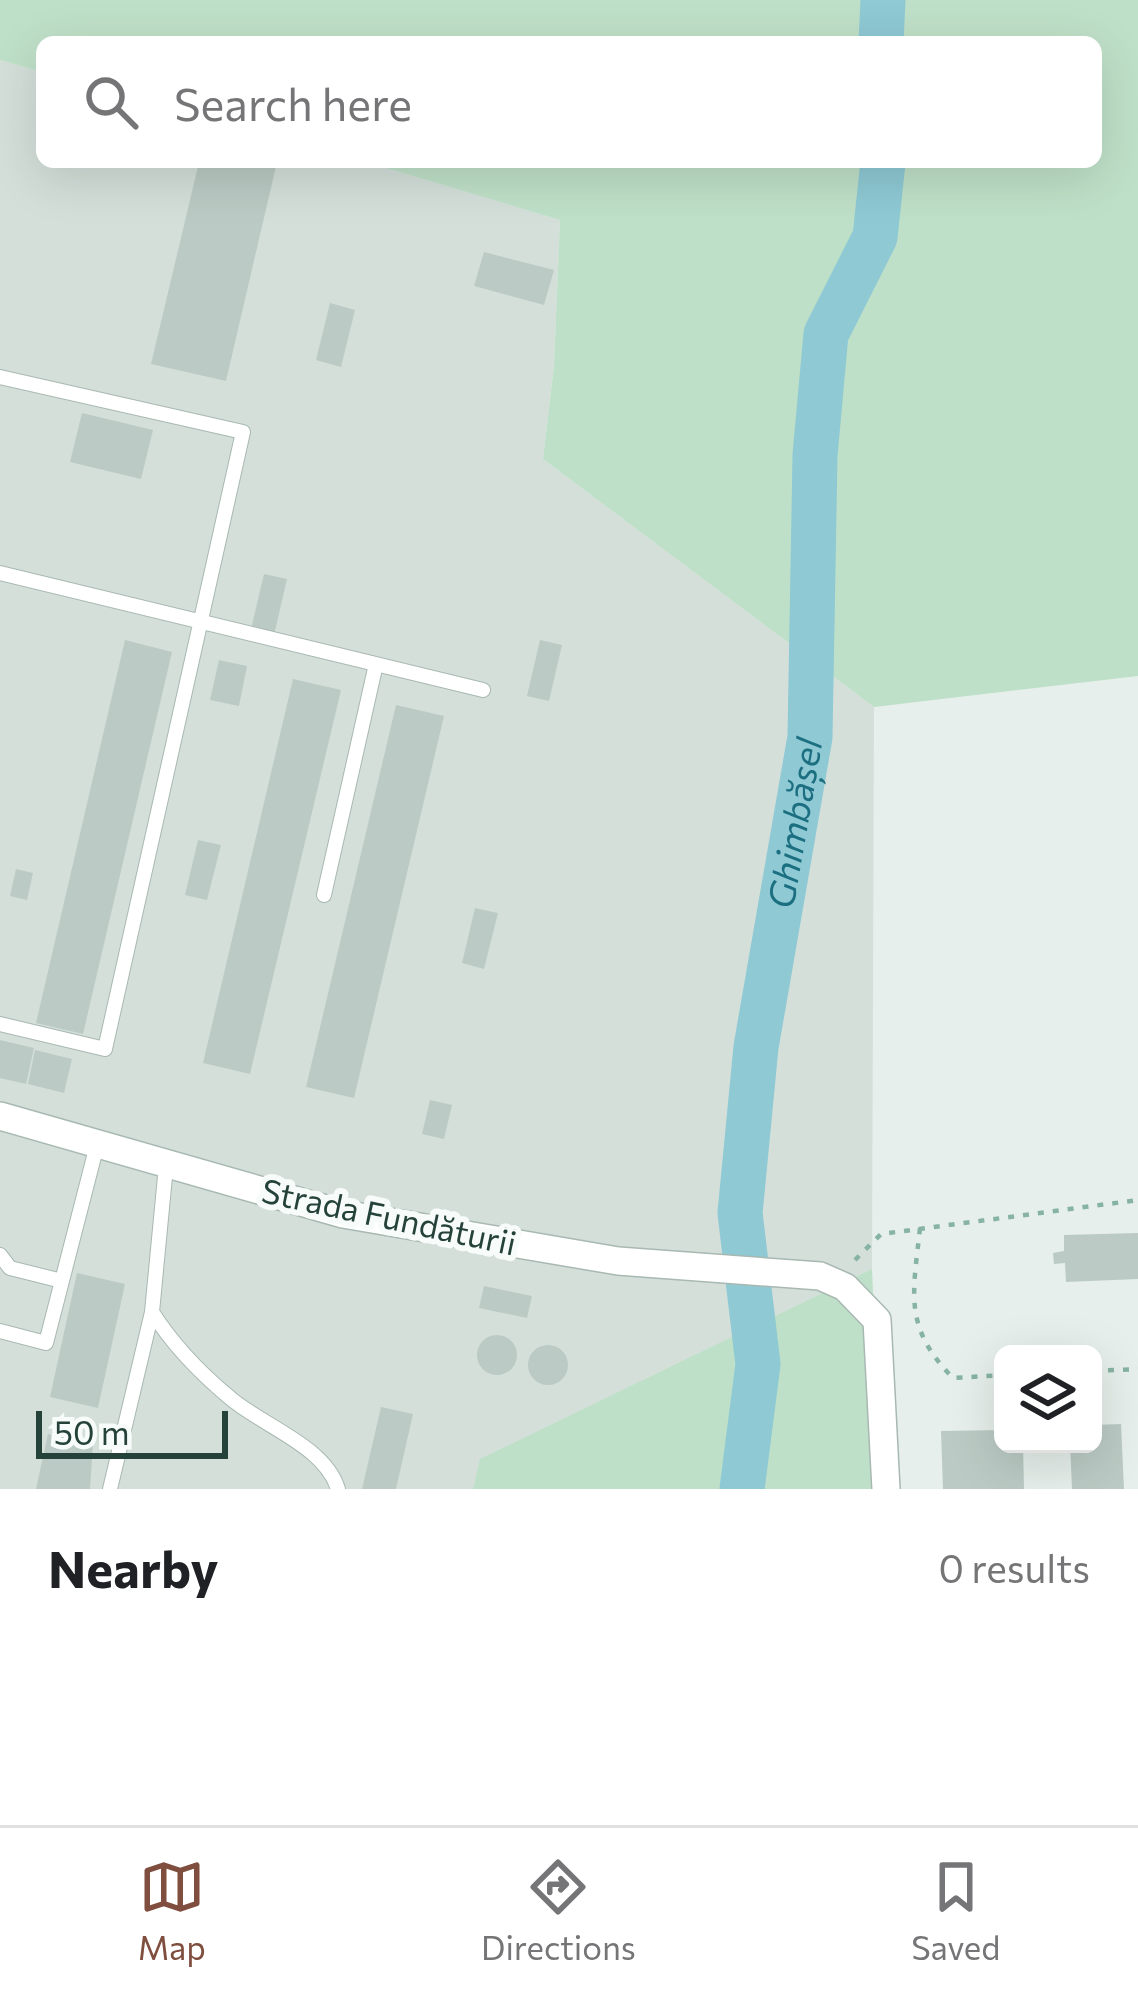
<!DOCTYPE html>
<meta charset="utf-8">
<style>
body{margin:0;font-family:Commissioner,sans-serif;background:#f6f6f6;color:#202124}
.controls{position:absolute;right:36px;bottom:36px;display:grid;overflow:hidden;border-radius:18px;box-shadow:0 12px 48px #0002}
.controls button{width:108px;height:108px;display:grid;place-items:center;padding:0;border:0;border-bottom:3px solid #e0e0e0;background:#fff;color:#202124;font:60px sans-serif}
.scale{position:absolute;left:36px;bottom:30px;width:192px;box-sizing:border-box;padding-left:12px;border:6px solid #24423a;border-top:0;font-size:33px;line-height:42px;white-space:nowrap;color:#24423a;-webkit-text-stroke:9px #f7fbf9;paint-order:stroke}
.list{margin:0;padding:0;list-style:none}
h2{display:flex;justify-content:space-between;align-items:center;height:156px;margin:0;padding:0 48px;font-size:51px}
h2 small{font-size:39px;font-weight:400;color:#757577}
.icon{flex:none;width:66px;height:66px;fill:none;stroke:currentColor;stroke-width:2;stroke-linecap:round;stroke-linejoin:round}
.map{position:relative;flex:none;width:1138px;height:1489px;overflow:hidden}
.search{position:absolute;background:#fff;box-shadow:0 12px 48px #0002;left:36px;right:36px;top:36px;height:132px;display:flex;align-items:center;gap:30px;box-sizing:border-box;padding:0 42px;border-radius:18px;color:#757577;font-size:45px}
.sheet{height:336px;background:#fff}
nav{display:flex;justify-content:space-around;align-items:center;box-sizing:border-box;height:168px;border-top:3px solid #e0e0e0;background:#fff;font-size:33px;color:#757577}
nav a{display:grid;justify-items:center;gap:6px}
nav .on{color:#7f4e3f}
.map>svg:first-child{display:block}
.built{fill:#d4dfda}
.green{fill:#bfe0c8}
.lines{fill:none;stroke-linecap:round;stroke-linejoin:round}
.river{stroke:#8ec9d4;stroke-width:45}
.building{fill:#bbcac4}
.lane-casing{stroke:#a8b8b2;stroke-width:16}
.street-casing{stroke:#a8b8b2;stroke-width:30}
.path{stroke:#86b3a5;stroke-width:4.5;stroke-dasharray:6 9;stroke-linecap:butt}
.lane{stroke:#fff;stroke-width:14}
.street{stroke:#fff;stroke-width:27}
.labels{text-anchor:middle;stroke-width:12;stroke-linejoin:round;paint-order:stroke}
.street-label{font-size:33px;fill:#24423a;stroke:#f7fbf9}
.water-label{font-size:36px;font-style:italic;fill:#1c6f80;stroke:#f7fbf9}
</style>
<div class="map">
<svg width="1138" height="1489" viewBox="0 0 1138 1489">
<rect width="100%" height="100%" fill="#e6efeb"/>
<path class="built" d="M0,60l42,12v90h324l194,58 -6,145 -11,94 331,248 -2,562 -391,190 -8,30h-473z"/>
<path class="green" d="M0,0h1138v676l-264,31 -331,-248 11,-94 6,-145 -194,-58h730v-120h-1054v30l-42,-12z
M872,1269l10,220h-409l7,-30z"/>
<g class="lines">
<g class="river">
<path d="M881,42l2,-42"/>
<path id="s1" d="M742,1489l16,-125 -18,-151 16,-166 54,-310 5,-282 11,-121 49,-97 8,-75"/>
</g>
</g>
<path class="building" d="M199,162h78l-51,219 -75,-17z
M484,252l70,18 -10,35 -70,-19z
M330,303l25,7 -14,57 -25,-7z
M82,413l71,17 -12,49 -71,-17z
M264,574l23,5 -13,56 -23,-6z
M125,640l47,12 -89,382 -47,-11z
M540,640l22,5 -13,56 -22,-5z
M219,660l28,6 -8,40 -29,-6z
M293,679l48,11 -91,384 -47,-11z
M396,705l48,11 -90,382 -48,-11z
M198,840l23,5 -14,55 -22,-5z
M16,869l17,4 -6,27 -17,-4z
M475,908l23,5 -14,56 -22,-6z
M0,1040l34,8 -8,36 -26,-6z
M35,1050l37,9 -8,34 -36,-9z
M430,1100l22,5 -8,34 -22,-5z
M1138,1233v46l-72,3 -1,-19 -11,1 -1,-11 11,-2v-16z
M77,1273l48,11 -27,124 -48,-11z
M484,1286l48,10 -5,22 -48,-10z
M477 1355a20 20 0 1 1 40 0a20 20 0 1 1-40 0Z
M528 1365a20 20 0 1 1 40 0a20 20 0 1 1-40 0Z
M381,1407l32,7 -17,75h-34z
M1121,1424l3,65h-52l-2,-45h23v-19z
M1003,1430v14h20l1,45h-81l-2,-58z
M48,1434l45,10 -3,45h-54z"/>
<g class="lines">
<g class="lane-casing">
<path id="lane" d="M0,377l243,55 -138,617 -105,-25
M0,573l483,117
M324,895l52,-231
M0,1255l10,13 52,13
M152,1312c21,33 47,60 77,85 33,29 95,48 109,92
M0,1331l46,12 51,-198
M110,1489l42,-177 14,-146"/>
</g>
<g class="street-casing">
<path id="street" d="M0,1116l343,98 275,47 202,15 25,11 32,33 9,169"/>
</g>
<path class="path" d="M920,1228c-7,66 -17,99 33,150l50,-3
M855,1260l26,-26 257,-34
M1093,1371l45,-2"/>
<use href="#lane" class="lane"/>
<use href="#street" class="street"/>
</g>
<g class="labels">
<g class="street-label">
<text transform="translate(389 1217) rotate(12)" y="12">Strada Fundăturii</text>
</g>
<g class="water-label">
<text dy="13" stroke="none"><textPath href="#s1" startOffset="672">Ghimbășel</textPath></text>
</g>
</g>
</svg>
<div class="controls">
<button><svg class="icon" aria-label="layers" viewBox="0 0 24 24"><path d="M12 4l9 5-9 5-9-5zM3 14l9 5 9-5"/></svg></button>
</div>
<div class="scale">50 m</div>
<div class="search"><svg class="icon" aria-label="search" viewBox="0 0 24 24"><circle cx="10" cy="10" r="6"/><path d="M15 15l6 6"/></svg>Search here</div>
</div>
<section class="sheet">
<h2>Nearby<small>0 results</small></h2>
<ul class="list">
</ul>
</section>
<nav>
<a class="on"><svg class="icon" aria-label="map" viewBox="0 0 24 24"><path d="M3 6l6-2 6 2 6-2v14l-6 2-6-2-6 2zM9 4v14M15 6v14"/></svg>Map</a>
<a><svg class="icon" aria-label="directions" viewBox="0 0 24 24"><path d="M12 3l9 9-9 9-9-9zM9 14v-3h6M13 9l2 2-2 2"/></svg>Directions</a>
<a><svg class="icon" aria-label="saved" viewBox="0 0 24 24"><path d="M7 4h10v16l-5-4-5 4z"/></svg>Saved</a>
</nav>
